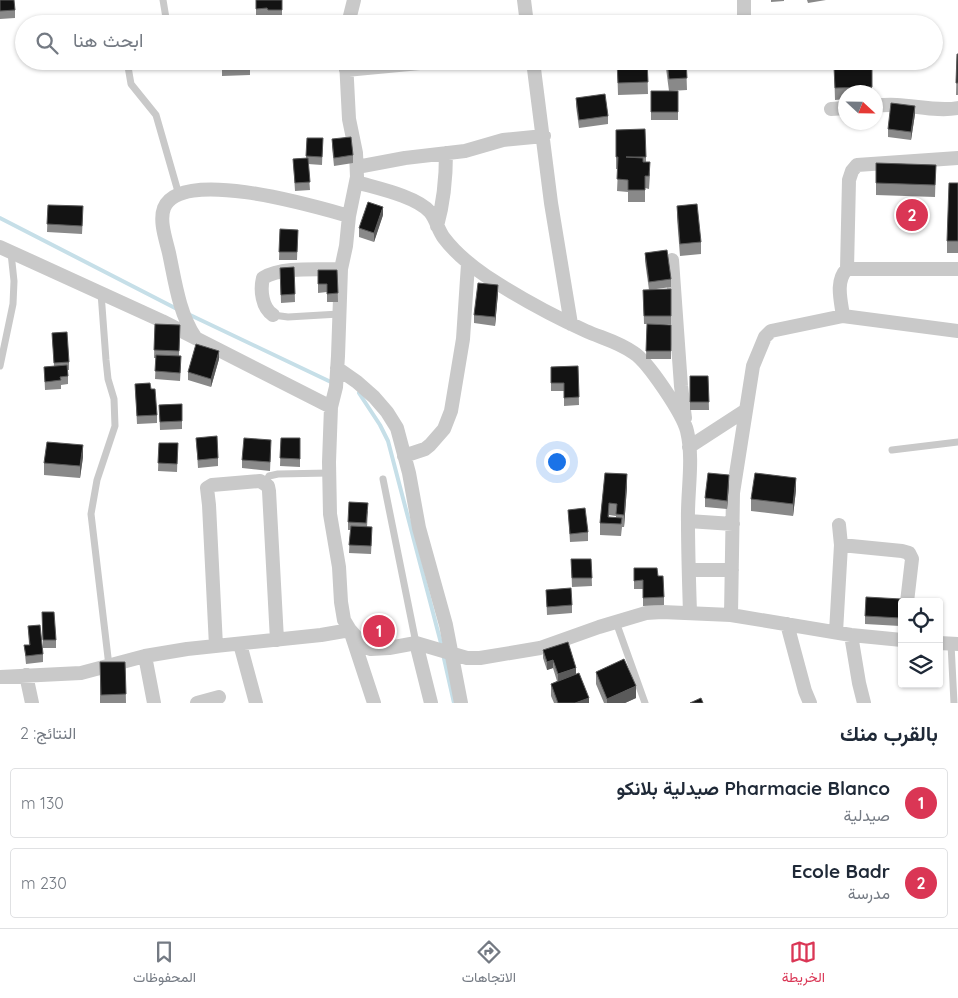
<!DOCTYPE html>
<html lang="ar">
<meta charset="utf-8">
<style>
body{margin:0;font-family:Quicksand,Vazirmatn,sans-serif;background:#f6f6f7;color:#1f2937;direction:rtl}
.controls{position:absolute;right:15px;bottom:15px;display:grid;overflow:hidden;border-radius:5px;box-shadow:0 1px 4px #0004}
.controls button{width:45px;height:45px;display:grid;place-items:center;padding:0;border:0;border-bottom:1px solid #e0e1e3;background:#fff;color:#1f2937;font:25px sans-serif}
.compass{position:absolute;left:838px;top:85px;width:45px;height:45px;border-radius:50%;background:#fff;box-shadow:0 1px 4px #0004;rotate:112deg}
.you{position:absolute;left:556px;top:461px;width:18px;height:18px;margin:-12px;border:4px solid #fff;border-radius:50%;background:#1a73e8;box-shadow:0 0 0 8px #1a73e833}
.badge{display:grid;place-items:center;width:32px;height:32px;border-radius:50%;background:#da3655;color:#fff;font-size:16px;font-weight:700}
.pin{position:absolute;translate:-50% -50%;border:2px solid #fff;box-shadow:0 1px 5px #0006}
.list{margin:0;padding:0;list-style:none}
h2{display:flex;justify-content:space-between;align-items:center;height:65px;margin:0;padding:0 20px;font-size:21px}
h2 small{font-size:16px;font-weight:400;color:#747a83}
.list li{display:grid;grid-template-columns:32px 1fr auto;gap:15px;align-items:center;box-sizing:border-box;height:70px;margin:0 10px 10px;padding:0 10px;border:1px solid #e0e1e3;border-radius:5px}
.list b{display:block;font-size:19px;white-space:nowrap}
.list p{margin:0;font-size:16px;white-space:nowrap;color:#747a83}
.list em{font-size:16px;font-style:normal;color:#747a83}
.icon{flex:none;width:28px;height:28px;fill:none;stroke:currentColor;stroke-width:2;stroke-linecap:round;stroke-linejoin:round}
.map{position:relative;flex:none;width:958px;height:703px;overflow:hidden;direction:ltr}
.search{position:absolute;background:#fff;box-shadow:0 1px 4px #0004;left:15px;right:15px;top:15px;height:55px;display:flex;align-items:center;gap:12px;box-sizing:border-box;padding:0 18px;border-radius:28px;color:#747a83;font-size:19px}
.sheet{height:225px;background:#fff}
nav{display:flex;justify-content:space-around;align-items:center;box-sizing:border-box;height:70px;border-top:1px solid #e0e1e3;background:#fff;font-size:14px;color:#747a83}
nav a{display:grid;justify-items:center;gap:2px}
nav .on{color:#da3655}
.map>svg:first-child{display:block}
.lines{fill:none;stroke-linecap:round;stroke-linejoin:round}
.stream{stroke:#c6dfe8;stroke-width:4}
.service{stroke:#c9c9c9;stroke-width:7}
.minor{stroke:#c9c9c9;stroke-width:14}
.wall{fill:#898989;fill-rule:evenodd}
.shaded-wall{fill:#5a5a5a}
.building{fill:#131313;stroke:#5a5a5a}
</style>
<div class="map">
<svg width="958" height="703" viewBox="0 0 958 703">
<rect width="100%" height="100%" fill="#fff"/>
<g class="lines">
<path class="stream" d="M0,218l177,91
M188,314l145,69
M359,393l21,32 8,16 54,206
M443,654l11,49"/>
<path class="service" d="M163,0l4,24
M127,61l4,23 25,31 23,80
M101,293l5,67 2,19 6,20 1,27 -18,54 -6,34 18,152
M273,315l15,2 51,-3
M0,366l13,-62 1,-23 -3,-28
M892,450l66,-8
M383,479l33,164
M265,483l4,-7 9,-2 51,-1
M616,622l29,81
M951,644l3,59"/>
<path class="minor" d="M524,0l3,24
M744,0v24
M348,24l6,-24
M346,61l3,58 7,34 1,24 -8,39 -3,30 -5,23 -3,87 -2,31 -5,20 -2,55 1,52 9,53 2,35 3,18 6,10 24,73
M533,61l18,142 20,121
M346,70l95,-9
M876,106c27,-5 56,7 82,2
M831,109l15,-1
M357,167l48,-9 60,-7 38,-11 41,-4
M356,182c20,6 60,14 74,30 6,7 8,18 14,26 12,16 26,27 42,38 32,21 65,39 100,55 16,7 33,11 48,22 14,9 49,61 53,78 7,29 0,61 1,91 0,30 1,60 2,91
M437,226c7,-25 9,-47 9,-73
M0,247l162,74 169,86
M672,260l9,126 4,32
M847,269l2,-89 3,-9 5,-6 101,-7
M273,315c-11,-7 -13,-25 -10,-37 20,-12 56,-8 78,-9
M843,316c-2,-15 -8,-35 4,-47h111
M195,337c-16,-24 -20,-56 -26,-84 -3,-13 -10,-32 -5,-45 16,-42 153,-1 185,8
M337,368l20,14 17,15 13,15 10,16 12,45 10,55 27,97 15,78
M689,447l57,-37
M404,456l21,-7 5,-4 14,-16 7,-18 12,-72 5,-75
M688,521l45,3
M841,545l61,6 7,2 3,6 -5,43
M689,570h43
M731,615l2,-122 20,-127 12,-29 6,-6 72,-15 115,15
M787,624l18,67 5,12
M836,632l5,-87 -2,-20
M851,635l8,48 5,20
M416,643l15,60
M939,643l19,1
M240,644l16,59
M216,646l-7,-141 -2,-17 5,-3 48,-4 8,5 1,5 8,149
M145,656l9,47
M26,675l6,28
M0,677l81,-4 64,-17 42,-7 134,-14 29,-5 15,17 6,2 18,-1 27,-5 51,15h13l60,-10 59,-21 47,-14 16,-1 69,3 120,20 51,5
M197,703l22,-6"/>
</g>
<path class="wall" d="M0,0l15,10v8l-15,1z
M256,0h26v18h-14l-1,-1h-11z
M771,0h13v1l-13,1z
M807,0h19l-18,3z
M957,54h1v41h-2z
M222,61h28v14l-28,1z
M617,61h30l1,33 -30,1z
M665,61h21l1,29 -17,1h8v29h-27v-29h18z
M872,66v26h-26v7l-11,1 -1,-33z
M576,98l32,18v8l-29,4 -3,-22z
M915,114l-4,26 -23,-3v-8z
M616,130l30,27v5l4,12 -1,15 -4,-1v14h-17v-10l-11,-1 1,-22h-2z
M307,138h16l-1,27 -14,-1 2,26 -15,1 -2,-32 13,-1z
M332,139l21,16v8l-19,3 -2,-19z
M876,163l60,2 -1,32 -59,-2z
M958,183v70h-11v-12z
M48,205l35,10 -1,19 -35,-2z
M677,206l24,36v12l-21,2 -3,-38z
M383,215l-9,27 -15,-5v-9z
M280,229l18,1 -1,30h-18z
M645,253l26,26v8l-22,3 -4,-29z
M294,267l1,35 -14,1 -1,-35z
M318,270h19l1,32h-11v-10l-9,1z
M671,289v35h-27l-1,-34z
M498,293l-3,33 -21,-3v-8z
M155,324l25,1 -1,31 2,9 -1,16 -25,-2 1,-21h-2z
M647,324l24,1v34h-25z
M52,333l17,29v8h-1v14l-7,1v4l-16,1 -1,-23 10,-1z
M219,359l-8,28 -23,-7v-8z
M578,366l1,39 -15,1v-15h-13v-24z
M690,376h18l1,34h-19z
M135,384l16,5 6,26v8l-20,1z
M182,404v25l-22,1 -1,-25z
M196,438l22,20v8l-20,2z
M281,438h19v29l-20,-1z
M159,443h19l-1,29 -19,-1z
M271,448l-1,23 -28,-3v-8z
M83,457l-3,21 -36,-3v-12z
M605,473l22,14 -3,40h-2l-1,9 -21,-1v-12zM609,515l7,1v2h-7z
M729,484l-2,25 -22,-2v-9z
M796,490l-3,26 -42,-5v-12z
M568,510l20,22v9l-18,1z
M368,511l-1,16 5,8 -1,19 -22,-1 1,-23h-2v-8z
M571,559h20l1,27 -20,1z
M634,568l24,8 6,21v8l-21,1v-17h-9z
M546,590l26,15v8l-25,2z
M901,607l-1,19 -35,-2v-8z
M42,612l14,28v8h-13z
M28,626l15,28v8l-17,2 -2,-19h5z
M543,650l33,24 13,29h-35l-3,-7v-12l6,-3 -4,-13 -6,2 -4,-12z
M100,662h25l1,41h-26z
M596,672l40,26 -11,5h-21l-8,-19z"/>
<path class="shaded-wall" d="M915,106v8l-4,26v-8z
M383,207v8l-9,27v-9z
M498,285v8l-3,33v-9z
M219,351v8l-8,28v-8z
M83,445v12l-3,21v-12z
M627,474v13l-3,40v-12z
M729,475v9l-2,25v-8z
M796,478v12l-3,26v-12z
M553,660v8l-6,2v-8z
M576,668v8l-18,6v-8z
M636,686v12l-11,5h-18v-4z
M589,698v5h-14z"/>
<path class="building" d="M0,0h14l1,10 -15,1z
M256,0h26v10h-14l-1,-2 -11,1z
M957,54h1v29h-2z
M222,61h28v6h-28z
M617,61h30l1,21 -30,1z
M667,61h19l1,17 -18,1z
M851,61h18v5h-18z
M872,66v21l-37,1 -1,-21z
M651,91h27v21h-27z
M605,94l3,22 -29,4 -3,-22z
M891,103l24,3 -4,26 -23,-3z
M645,129l1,28h-20l17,1v4h7l-1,14h-4v14h-17v-10l-11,-1 1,-22h-2v-27z
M351,137l2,18 -19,3 -2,-19z
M307,138h16l-1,19 -16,-1z
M308,158l2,24 -15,1 -2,-24z
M876,163l60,2 -1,20 -59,-2z
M949,183h9v58h-11z
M368,202l15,5 -9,26 -15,-5z
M697,204l4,38 -21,2 -3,-38z
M48,205l35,1 -1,20 -35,-2z
M280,229l18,1 -1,22h-18z
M667,250l4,29 -22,3 -4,-29z
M294,267l1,27 -14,1 -1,-27z
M318,270h19l1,23 -11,1v-10h-9z
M478,283l20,2 -3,32 -21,-2z
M671,289v27h-27l-1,-26z
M155,324l25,1 -1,26 -25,-1z
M647,324l24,1v26h-25z
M67,332l2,30 -15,1 -2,-30z
M196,344l23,7 -8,28 -23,-7z
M156,355l25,1 -1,17 -25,-2z
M67,365l1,11 -8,1 1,3 -16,2 -1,-15z
M578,366l1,31 -15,1v-15h-13v-16z
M690,376h18l1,26h-19z
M150,383l1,6h4l2,26 -20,1 -2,-32z
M182,404v17l-22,1 -1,-17z
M217,436l1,22 -20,2 -2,-22z
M244,438l27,2 -1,22 -28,-2z
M281,438h19v21l-20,-1z
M47,442l36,3 -3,21 -36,-3z
M159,443h19l-1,21 -19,-1z
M605,473l22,1 -3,41 -8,-1 1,-10 -8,-1 -1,14 14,1 -1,6 -21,-1z
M708,473l21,2 -2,26 -22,-3z
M755,473l41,5 -3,26 -42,-5z
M349,502l19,1 -2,20 -18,-1z
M585,508l3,24 -18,2 -2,-24z
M351,526l21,1 -1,19 -22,-1z
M571,559h20l1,19h-20z
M634,568h23l1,8h5l1,21 -21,1v-18l-9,1z
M571,588l1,17 -25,2 -1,-17z
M866,597l35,2 -1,19 -35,-2z
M42,612h12l2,28h-13z
M40,625l3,29 -17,2 -2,-11h6l-2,-19z
M568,642l8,26 -18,6 -5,-14 -6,2 -4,-12z
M624,659l12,27 -29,13 -11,-27z
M100,662h25l1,32 -25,1z
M579,673l10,25 -14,5h-17l-7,-19z
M701,698l2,5h-13z"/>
</svg>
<div class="controls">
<button><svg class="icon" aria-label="locate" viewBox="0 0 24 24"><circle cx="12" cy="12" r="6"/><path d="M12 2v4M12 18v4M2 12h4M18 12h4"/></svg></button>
<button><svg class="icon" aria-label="layers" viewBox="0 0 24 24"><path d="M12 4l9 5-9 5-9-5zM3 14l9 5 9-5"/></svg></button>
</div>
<svg class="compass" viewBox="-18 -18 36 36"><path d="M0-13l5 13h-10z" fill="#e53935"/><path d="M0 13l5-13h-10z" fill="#747a83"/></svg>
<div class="you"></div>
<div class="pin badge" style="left:379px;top:631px">1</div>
<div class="pin badge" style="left:912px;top:215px">2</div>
<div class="search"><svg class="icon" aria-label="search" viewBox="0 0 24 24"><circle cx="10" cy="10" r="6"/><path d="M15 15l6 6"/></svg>ابحث هنا</div>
</div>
<section class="sheet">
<h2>بالقرب منك<small>النتائج: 2</small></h2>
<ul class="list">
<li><span class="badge">1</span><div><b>Pharmacie Blanco صيدلية بلانكو</b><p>صيدلية</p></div><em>130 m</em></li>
<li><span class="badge">2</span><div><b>Ecole Badr</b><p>مدرسة</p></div><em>230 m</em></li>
</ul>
</section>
<nav>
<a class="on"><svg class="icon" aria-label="map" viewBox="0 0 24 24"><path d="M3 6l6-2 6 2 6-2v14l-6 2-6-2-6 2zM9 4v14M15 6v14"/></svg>الخريطة</a>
<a><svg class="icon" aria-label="directions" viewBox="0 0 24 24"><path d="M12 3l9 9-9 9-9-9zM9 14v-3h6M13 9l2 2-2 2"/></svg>الاتجاهات</a>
<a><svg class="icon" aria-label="saved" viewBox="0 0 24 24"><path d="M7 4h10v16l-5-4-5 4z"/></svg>المحفوظات</a>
</nav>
